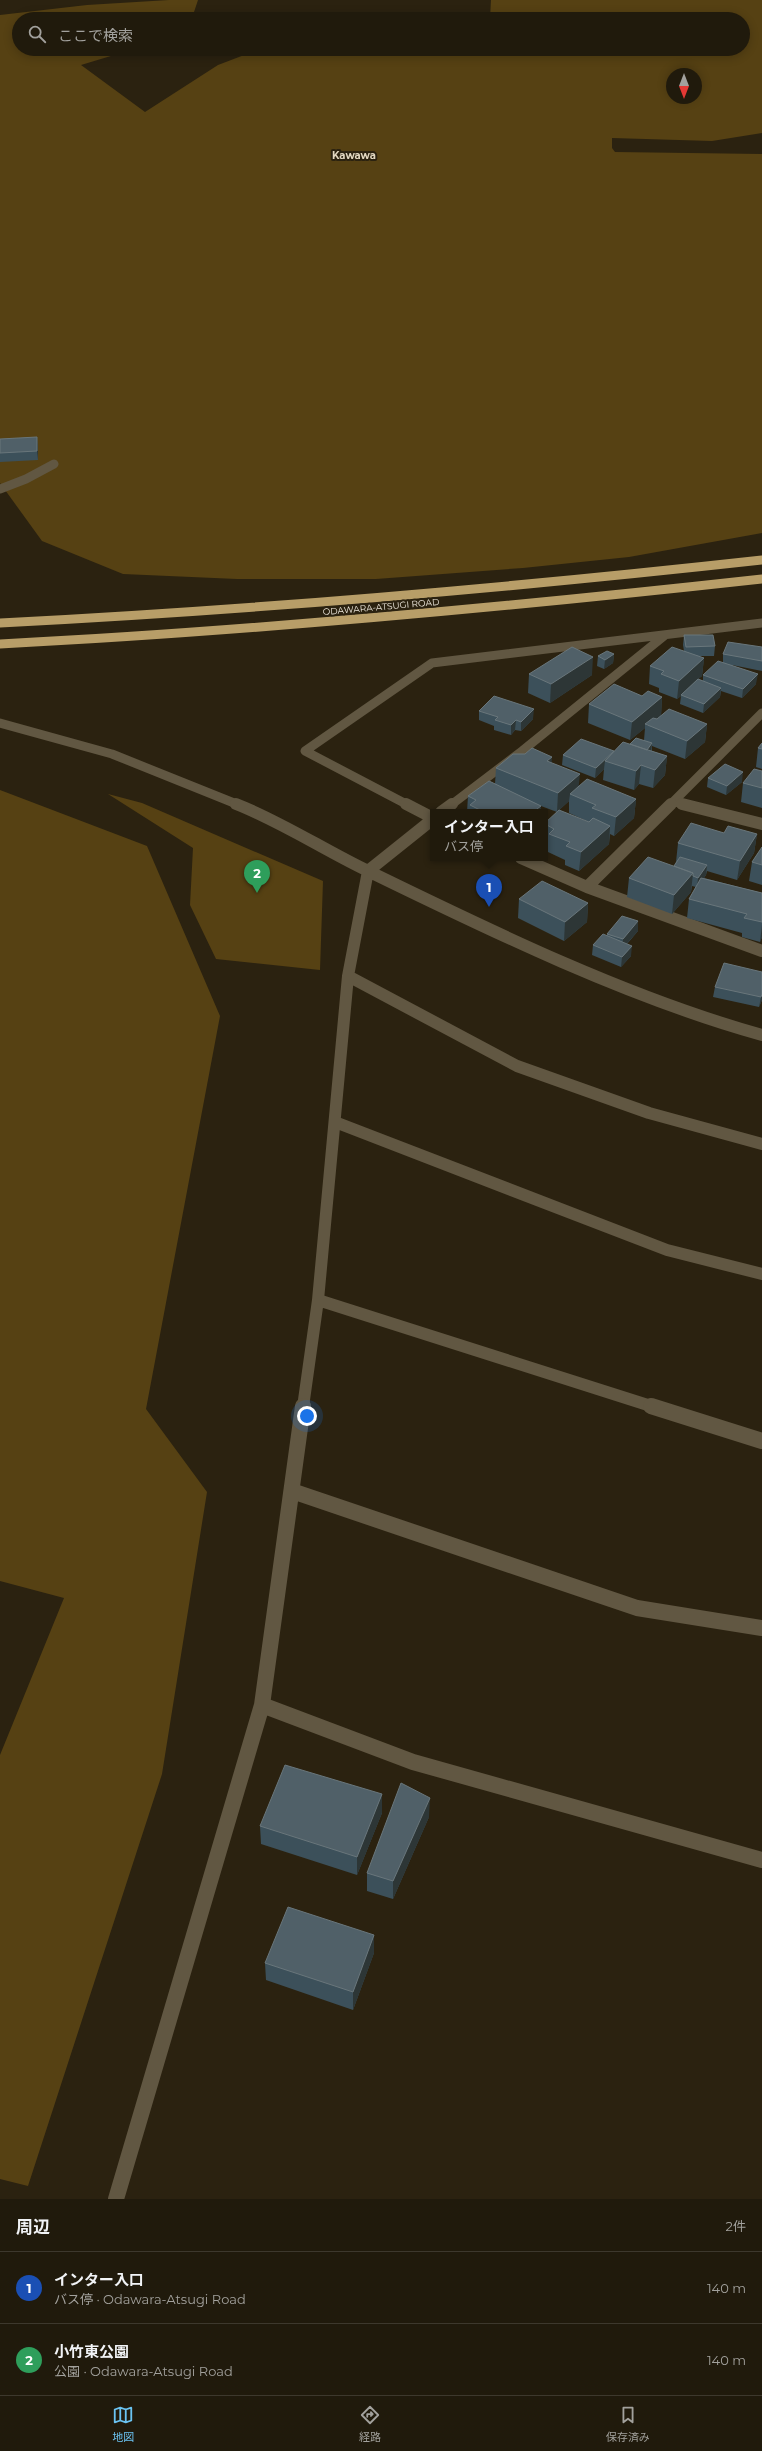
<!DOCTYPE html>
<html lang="ja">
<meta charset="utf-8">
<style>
body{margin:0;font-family:Montserrat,"Noto Sans JP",sans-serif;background:#2d271a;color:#f1f3f6}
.compass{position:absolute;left:666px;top:68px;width:36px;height:36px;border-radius:50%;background:#201a0c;box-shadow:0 2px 10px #0003;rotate:180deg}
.you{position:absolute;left:307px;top:1416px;width:14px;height:14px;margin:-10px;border:3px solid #fff;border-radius:50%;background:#1a73e8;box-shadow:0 0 0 6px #1a73e833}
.badge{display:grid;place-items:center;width:26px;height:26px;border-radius:50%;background:#6bc3f2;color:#fff;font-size:13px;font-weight:700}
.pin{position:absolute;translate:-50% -33px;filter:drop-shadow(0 1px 2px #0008)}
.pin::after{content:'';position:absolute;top:21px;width:14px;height:12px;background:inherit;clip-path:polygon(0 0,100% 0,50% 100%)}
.popup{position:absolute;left:430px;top:809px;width:118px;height:52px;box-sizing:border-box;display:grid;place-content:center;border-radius:0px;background:#201a0c;filter:drop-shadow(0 1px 3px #0005);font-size:13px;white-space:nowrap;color:#a2a19d}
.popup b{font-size:15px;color:#f1f3f6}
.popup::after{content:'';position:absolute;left:50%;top:100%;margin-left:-8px;border:8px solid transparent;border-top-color:#201a0c}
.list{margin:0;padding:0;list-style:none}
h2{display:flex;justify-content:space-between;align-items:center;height:52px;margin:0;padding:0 16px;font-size:17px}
h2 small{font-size:13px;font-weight:400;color:#a2a19d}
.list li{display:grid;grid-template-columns:26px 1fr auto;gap:12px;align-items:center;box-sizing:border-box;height:72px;padding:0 16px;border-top:1px solid #3d382d}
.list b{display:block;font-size:15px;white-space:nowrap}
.list p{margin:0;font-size:13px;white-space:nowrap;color:#a2a19d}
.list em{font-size:13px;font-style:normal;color:#a2a19d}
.icon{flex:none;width:22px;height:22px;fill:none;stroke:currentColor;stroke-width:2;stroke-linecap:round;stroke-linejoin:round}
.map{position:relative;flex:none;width:762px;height:2199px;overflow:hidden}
.search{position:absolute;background:#201a0c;box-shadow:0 2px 10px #0003;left:12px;right:12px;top:12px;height:44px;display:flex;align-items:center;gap:10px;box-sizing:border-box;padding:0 14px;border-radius:22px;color:#a2a19d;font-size:15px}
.sheet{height:196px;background:#201a0c}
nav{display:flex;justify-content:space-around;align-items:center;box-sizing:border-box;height:56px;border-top:1px solid #3d382d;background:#201a0c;font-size:11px;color:#a2a19d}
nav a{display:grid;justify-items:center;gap:2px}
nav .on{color:#6bc3f2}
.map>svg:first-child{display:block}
.green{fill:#564113;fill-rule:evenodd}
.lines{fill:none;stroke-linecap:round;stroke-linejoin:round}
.minor-far2{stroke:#615742;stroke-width:9}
.minor-far1{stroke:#615742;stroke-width:12}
.minor{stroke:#615742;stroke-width:16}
.highway{stroke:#b89e68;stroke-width:9}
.wall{fill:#3c505a}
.shaded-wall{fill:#2d3636}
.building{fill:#506068;stroke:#69767b}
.labels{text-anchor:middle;stroke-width:4;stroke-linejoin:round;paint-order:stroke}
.far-street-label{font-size:9px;fill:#efe9de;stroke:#2b2210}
.far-neighbourhood-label{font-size:10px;font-weight:bold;fill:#e2d7c0;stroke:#2b2210}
</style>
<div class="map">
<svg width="762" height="2199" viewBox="0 0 762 2199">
<rect width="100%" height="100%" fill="#2b2210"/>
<path class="green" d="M169,0h29l-4,12 -7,7h-168v30h115l-53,16 64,47 73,-47 42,-16h483v-30h-253l1,-19h271v133l-50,8 -100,-3v10l3,4 147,2v379l-133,24 -106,11 -147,11h-139l-114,-5 -81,-33 -42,-58v-468l87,-10zM672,74h24v24h-24z
M0,790l147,56 73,170 -74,393 61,83 -45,282 -134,412 -28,-7v-424l64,-157 -64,-17z
M108,794l34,9 181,78 -3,89 -104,-11 -26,-54 3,-57z"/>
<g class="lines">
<path class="minor-far2" d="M0,489l26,-10 28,-15
M0,723l112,31 127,51
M675,802l11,3
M408,805l-103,-54 127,-88 330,-40
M451,805l71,-54 142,-115
M670,805l92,-92"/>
<path class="minor-far1" d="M236,804c46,18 88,46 132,67 125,61 261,127 394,164
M406,804l27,14
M682,804l80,20
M441,812l11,-8
M521,858l66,29 175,64
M587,887l84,-83
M348,976l169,90 132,47 113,31
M335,1122l332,128 95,24
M318,1300l336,107
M303,1407l15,-107 30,-324 20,-105 65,-52"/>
<path class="minor" d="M651,1406l111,35
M292,1491l345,117 125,20
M262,1705l151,57 349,98
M116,2199l146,-494 41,-299"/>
<path class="highway" d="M0,623c255,-13 508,-35 762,-63
M0,644c255,-13 508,-37 762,-65"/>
</g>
<path class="wall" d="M0,439l38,7v14l-38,2z
M684,635l31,11 -1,10h-16l6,2 -2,18 -4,3 5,2v-6l20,-13v-8l39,-7v24l-30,-6 24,19 -14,14 -21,-7 -1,6 -17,16 -23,-9 1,-8 -4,3 -18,-7v-4l-10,-4 1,-18 34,-15 -1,-6z
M614,654l-1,9 -9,6 -7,-3 1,-10z
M529,674l63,1 -42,28 -22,-10z
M642,696l20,1 -1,19 -4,3 50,5 -2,18 -20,17 -33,-13v5l15,5 -2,19 -12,13 -14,-4 -5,6 -31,-10 1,-11 -9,9 -33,-13 1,-10 51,-4 16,-7 14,-4 1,-12 -15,12 -42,-17 1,-19z
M479,711l54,8 -12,12 -6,-1 -4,5 -17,-5v-4l-15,-6z
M762,743v26l-6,-2 2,-19z
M552,763l27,23 57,13 -2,19 -20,18 -4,-2 -1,10 -30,27 -14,-6v-5l-17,-8v-7l-3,-1v-21l44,-1 -20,-9v-12l-12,11 -16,-6v6h-74l1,-16 27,-12 1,-16z
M762,771v37l-21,-6 2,-19z
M708,778l34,4 -16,13 -19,-8z
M724,833l33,1 -3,19 -17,27 -30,-9 -1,4 -2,3 58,15v44l-2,5 -18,-5v-4l-55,-15 2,-19 7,-12 -4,-1 -1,6 -19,22 -45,-17 2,-19 45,-12 2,-4 2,-19z
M762,847v38l-13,-4 3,-19z
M519,899l69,4 -1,19 -23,19 -46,-23z
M638,931l-11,13 4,12 -10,11 -29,-12 1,-10 14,-9v-2z
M762,972v28l-3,7 -46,-10 2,-10z
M382,1794v19l-25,62 -96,-31 -1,-18z
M429,1817l-36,82 -26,-8v-18z
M374,1935v18l-21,57 -87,-30 -1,-17z"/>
<path class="shaded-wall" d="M37,437l1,9v14l-1,-9z
M614,654l-1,9 -9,6 1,-9z
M593,657l-1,18 -42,28 1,-19z
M704,658l-2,18 -21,19v1l-4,3 2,-18z
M758,674l-2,10 -14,14 1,-9z
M721,688l-1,9 -17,16 1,-9z
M662,697l-1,19 -13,10 -3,-2v4l-15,12 2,-18z
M534,709l-1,10 -12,12v-9z
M516,720l-1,10 -4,5v-10z
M707,724l-2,18 -20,17 2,-18z
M652,743l-1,10 -9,2z
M614,751l-9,10 -1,8 -9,9 1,-10z
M667,756l-2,19 -12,13 2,-18z
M552,757l-1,18 -4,-14z
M641,765l-2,19 -5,6 2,-19z
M743,772l-1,10 -16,13 1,-9z
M580,774l-2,19 -8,1 -1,7 -12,11 1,-19z
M636,799l-2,19 -20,18 2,-19z
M541,806v6h-8z
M610,826l-1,18 -30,27 2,-19z
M757,834l-3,19 -17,27 3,-19z
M707,865l-1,10 -9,13 1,-10z
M693,873l-2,19 -19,22 2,-19z
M588,903l-1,19 -23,19 1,-19z
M638,921v10l-16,18 1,-10z
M762,925v12l-2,5z
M632,946l-1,10 -10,11 1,-10z
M762,994v6l-3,7 2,-10z
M382,1794v19l-25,62v-18z
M430,1798l-1,19 -36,82v-18z
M374,1935v18l-21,57v-18z"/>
<path class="building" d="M37,437v14l-37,2v-14z
M684,635h29l2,11 -29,1z
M728,642l34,5v14l-39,-7z
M572,647l21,10 -42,27 -22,-10z
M672,647l32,11 -25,23 -18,-7 3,-3 -14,-5z
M607,651l7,3 -9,6 -7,-4z
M718,661l40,13 -15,15 -40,-14z
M698,679l23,9 -17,16 -23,-9z
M614,684l28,12 6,-5 14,6 -30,25 -43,-18z
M494,696l40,13 -13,13 -5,-2 -5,5 -16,-5 3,-3 -19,-6z
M669,709l38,15 -20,17 -42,-17 8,-6 4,1z
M636,738l16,5 -5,7 -17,-6z
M581,739l33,12 -18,17 -33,-13z
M623,742l44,14 -12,14 -14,-5 -5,6 -31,-10z
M762,743v6l-4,-1z
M532,748l20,9 -5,4 33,13 -22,19 -62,-25 17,-14h12z
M725,764l18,8 -16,14 -19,-8z
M754,769l8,2v17l-19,-5z
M587,779l49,20 -20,18 -24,-9 4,-3 -26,-11z
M489,781l52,25 -8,6h-49l-14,-7 6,-5 -8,-4z
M559,810l30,12 4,-4 17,8 -29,26 -15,-6 4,-4 -21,-8 5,-5 -9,-5v-1z
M691,823l33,10 4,-7 29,8 -17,27 -62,-18z
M762,847v18l-10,-3z
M648,857l45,16 -19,22 -45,-17z
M680,857l27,8 -9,13 -5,-2v-3l-19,-7z
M701,878l61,15v29l-18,-4 3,-4 -58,-15z
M542,881l46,22 -23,19 -46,-23z
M622,916l16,5 -15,18 -16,-5z
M603,934l29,12 -10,11 -29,-12z
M724,963l38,9v22l-1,3 -46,-10z
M285,1765l97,29 -25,63 -97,-31z
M401,1783l29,15 -37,83 -26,-8z
M288,1907l86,28 -21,57 -88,-29z"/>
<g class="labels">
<g class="far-street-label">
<text transform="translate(381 607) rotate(-5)" y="3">ODAWARA-ATSUGI ROAD</text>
</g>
<g class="far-neighbourhood-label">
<text x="354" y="159">Kawawa</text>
</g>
</g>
</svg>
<svg class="compass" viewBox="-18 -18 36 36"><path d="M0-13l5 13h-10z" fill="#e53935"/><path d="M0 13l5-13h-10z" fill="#a2a19d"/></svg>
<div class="you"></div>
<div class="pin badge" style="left:489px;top:907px;background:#1a4fb4">1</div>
<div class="popup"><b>インター入口</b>バス停</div>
<div class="pin badge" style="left:257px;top:893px;background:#2e9e5b">2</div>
<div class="search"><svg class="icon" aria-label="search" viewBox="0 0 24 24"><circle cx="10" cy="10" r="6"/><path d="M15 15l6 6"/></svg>ここで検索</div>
</div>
<section class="sheet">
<h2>周辺<small>2件</small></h2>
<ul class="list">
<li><span class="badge" style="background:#1a4fb4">1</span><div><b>インター入口</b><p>バス停 · Odawara-Atsugi Road</p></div><em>140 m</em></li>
<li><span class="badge" style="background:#2e9e5b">2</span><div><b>小竹東公園</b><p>公園 · Odawara-Atsugi Road</p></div><em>140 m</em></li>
</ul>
</section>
<nav>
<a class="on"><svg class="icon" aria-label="map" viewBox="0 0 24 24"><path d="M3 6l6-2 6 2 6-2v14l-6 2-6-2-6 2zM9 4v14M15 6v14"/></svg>地図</a>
<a><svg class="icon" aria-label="directions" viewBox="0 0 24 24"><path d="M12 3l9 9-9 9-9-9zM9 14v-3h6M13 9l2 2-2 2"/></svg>経路</a>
<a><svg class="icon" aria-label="saved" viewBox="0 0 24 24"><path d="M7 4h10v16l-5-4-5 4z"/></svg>保存済み</a>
</nav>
